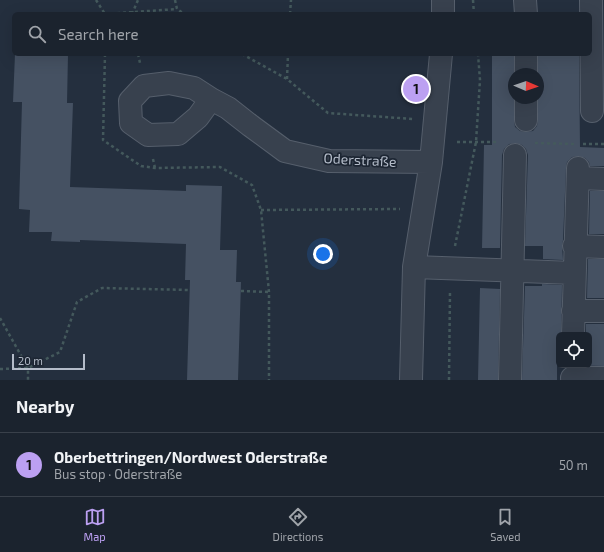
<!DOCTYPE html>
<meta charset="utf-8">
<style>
body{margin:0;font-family:"Exo 2",sans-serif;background:#282f3a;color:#f1f3f6}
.controls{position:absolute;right:12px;bottom:12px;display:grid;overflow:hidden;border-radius:6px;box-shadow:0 4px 16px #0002}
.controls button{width:36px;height:36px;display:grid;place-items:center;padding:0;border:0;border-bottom:1px solid #39404a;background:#1b232e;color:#f1f3f6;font:20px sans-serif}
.compass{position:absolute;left:508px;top:68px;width:36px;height:36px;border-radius:50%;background:#1b232e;box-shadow:0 4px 16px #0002;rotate:92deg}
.scale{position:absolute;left:12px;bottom:10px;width:73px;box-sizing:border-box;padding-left:4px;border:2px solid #b4bcc9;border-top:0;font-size:11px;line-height:14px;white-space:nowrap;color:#b4bcc9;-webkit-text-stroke:3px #1d2633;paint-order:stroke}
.you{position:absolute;left:323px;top:254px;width:14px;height:14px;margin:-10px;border:3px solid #fff;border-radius:50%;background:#1a73e8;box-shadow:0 0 0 6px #1a73e833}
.badge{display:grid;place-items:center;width:26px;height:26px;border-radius:50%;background:#bca0f2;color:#111;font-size:13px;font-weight:700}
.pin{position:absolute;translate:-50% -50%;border:2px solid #fff;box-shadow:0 1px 4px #0006}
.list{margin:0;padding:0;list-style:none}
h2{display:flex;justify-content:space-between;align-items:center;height:52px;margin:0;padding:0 16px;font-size:17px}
h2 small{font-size:13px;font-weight:400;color:#a0a4aa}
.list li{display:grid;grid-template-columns:26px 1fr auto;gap:12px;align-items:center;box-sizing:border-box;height:64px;padding:0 16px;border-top:1px solid #39404a}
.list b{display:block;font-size:15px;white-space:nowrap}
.list p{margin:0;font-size:13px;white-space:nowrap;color:#a0a4aa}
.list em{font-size:13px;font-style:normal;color:#a0a4aa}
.icon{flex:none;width:22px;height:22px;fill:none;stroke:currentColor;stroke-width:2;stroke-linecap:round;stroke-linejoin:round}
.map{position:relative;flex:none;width:604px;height:380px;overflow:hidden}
.search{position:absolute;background:#1b232e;box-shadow:0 4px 16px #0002;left:12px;right:12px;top:12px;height:44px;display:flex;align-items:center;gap:10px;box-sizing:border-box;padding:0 14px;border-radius:6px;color:#a0a4aa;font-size:15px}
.sheet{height:116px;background:#1b232e}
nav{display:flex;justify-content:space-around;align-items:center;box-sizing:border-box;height:56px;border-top:1px solid #39404a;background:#1b232e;font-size:11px;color:#a0a4aa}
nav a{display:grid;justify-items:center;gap:2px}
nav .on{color:#bca0f2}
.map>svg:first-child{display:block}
.building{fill:#455162}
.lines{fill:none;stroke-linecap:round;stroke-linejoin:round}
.minor-casing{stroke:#565f6c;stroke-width:24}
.path{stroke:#44595c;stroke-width:2.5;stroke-dasharray:3 3;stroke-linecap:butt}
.minor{stroke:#38414e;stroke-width:22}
.labels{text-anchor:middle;stroke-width:3.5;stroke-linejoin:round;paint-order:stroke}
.street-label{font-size:14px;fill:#b4bcc9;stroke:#1d2633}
</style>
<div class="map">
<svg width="604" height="380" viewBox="0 0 604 380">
<rect width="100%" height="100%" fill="#242f3e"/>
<path class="building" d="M15,54h53l-1,49h6l-3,84 116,4v-6l36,1 -2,64h17l-1,32h5l-3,98h-51l3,-100h-5l1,-36 -106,-4v2l-29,-1 1,-9h-23l1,-22 -11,-1 3,-107h-9z
M492,54h22v66l1,7 5,4 6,1 7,-1 4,-5 1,-6v-66h41l1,93 24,1v18h-14l-1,-4 -4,-4 -6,-2 -7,1 -5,5 -1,6 -3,72 -1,5 1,15 -20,-1v-13h-18l3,-91 -2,-6 -4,-4 -6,-2 -7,1 -5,5 -2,6 -2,93h-18l2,-103h8z
M590,191h14v43h-15z
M588,259h16v39h-17z
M542,284l20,1 -1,50h-2v30h30v-30h-3v-11h18v42l-47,-1v15h-35l3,-94h17z
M480,288l20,1 -2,91h-20z"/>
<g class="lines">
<g class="minor-casing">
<path id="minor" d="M525,0l1,14
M591,0l1,111
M443,14v-14
M526,54v20
M526,98v22
M211,99l-13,18 -20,17 -30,1 -17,-12 -1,-22 14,-15 25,-3 25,5 17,11 17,9 23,18 34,25 44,10 102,1
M578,178l26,1
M574,246l30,1
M414,267l160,6
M573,311h31
M573,335l5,-167
M572,378h32
M411,380l3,-113 17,-105 10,-108
M510,380l5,-225"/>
</g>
<path class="path" d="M96,0l9,14
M175,0l2,9 7,5
M473,0l1,14
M105,14l72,-5
M132,14l6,-14
M290,14l1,-14
M105,54l-2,86 38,26 14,2 65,-1 32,18 9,25 8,82v88
M138,54l2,9
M242,54l45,25 41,34 85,6
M287,79l1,-25
M457,142h39
M535,143l39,1
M583,144h21
M153,159l2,9
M261,210l139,-1
M455,246l21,-104 4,-62 -2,-26
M241,291l28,1
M0,318l28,50v12
M0,369l28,-1 32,-16 17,-50 25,-14 88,2
M449,380l1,-89"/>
<use href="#minor" class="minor"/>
</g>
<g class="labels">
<g class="street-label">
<text transform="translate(360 160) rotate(3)" y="5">Oderstraße</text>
</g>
</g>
</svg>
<div class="controls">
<button><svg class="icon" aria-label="locate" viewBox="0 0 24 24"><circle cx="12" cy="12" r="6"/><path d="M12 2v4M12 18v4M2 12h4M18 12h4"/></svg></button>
</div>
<svg class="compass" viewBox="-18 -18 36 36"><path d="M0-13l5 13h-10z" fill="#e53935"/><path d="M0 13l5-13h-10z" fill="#a0a4aa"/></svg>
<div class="scale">20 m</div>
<div class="you"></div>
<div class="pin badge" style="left:416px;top:89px">1</div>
<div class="search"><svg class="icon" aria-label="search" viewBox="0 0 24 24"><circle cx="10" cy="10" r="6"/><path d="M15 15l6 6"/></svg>Search here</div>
</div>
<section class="sheet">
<h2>Nearby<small></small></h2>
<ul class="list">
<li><span class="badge">1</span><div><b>Oberbettringen/Nordwest Oderstraße</b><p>Bus stop · Oderstraße</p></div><em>50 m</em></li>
</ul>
</section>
<nav>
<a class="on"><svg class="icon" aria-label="map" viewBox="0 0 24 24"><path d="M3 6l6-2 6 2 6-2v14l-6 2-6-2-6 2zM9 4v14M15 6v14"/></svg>Map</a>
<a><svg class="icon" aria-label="directions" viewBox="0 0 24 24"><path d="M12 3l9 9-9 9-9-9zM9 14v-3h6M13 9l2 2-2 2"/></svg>Directions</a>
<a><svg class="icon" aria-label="saved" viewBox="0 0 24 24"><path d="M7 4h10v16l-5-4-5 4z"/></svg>Saved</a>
</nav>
